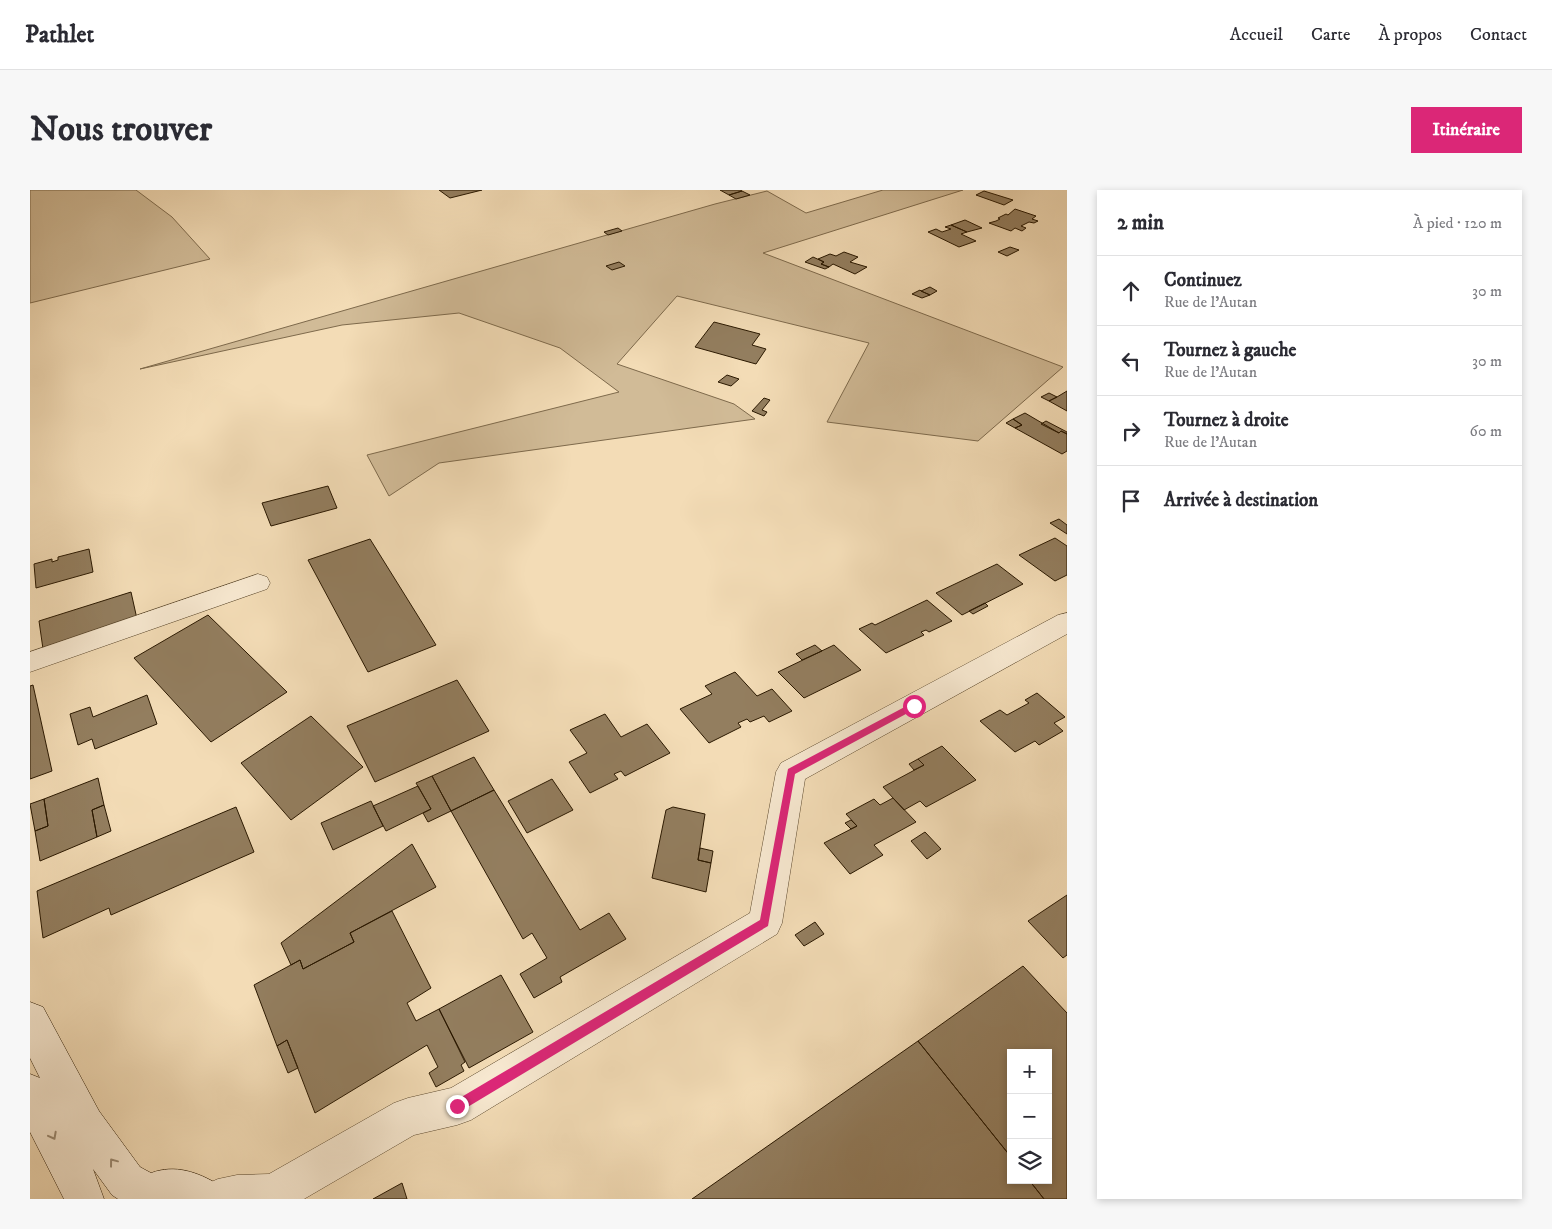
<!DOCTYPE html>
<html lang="fr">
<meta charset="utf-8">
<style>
body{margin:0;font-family:"IM FELL DW Pica",serif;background:#f7f7f7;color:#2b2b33}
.controls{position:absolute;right:15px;bottom:15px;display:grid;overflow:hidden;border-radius:0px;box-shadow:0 2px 8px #0003}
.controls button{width:45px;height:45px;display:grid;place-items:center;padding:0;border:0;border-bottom:1px solid #e1e1e2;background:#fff;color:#2b2b33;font:25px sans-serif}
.stop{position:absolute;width:15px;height:15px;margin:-11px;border:4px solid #db2777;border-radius:50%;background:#fff}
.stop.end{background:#db2777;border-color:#fff;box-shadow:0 1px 5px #0008}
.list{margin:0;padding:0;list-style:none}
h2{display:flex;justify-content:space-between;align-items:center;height:65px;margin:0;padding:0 20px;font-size:21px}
h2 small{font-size:16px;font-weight:400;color:#7c7c81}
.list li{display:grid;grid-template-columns:32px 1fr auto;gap:15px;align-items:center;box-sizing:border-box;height:70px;padding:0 20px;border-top:1px solid #e1e1e2}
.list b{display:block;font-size:19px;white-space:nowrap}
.list p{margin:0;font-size:16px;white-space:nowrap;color:#7c7c81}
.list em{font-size:16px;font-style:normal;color:#7c7c81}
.icon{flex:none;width:28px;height:28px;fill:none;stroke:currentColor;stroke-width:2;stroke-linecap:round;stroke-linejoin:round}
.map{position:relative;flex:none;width:1037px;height:1009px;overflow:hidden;border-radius:0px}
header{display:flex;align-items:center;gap:30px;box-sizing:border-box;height:70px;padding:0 25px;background:#fff;border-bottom:1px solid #e1e1e2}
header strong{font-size:24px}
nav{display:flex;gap:28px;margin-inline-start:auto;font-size:18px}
.intro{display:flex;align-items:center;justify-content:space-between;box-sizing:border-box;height:120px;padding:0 30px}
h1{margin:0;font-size:35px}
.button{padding:12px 22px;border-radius:0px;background:#db2777;color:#fff;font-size:18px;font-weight:700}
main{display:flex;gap:30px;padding:0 30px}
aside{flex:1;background:#fff;border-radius:0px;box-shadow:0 2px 8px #0003}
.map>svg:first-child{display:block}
.green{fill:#d1bb97;stroke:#7e6a4c}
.building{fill:#937e5f;stroke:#2a1800}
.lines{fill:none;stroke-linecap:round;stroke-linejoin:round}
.street-casing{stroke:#5c492e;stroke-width:1}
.secondary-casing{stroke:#2a1800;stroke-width:1}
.street{fill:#f7e8d0;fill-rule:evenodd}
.secondary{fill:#f7e8d0;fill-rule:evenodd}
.oneway{stroke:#9b8a72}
.route{fill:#db2777}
</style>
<header>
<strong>Pathlet</strong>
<nav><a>Accueil</a><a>Carte</a><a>À propos</a><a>Contact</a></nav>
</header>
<div class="intro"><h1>Nous trouver</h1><a class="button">Itinéraire</a></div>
<main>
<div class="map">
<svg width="1037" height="1009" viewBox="0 0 1037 1009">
<rect width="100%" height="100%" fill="#f3dcb6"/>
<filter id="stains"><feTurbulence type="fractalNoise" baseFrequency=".004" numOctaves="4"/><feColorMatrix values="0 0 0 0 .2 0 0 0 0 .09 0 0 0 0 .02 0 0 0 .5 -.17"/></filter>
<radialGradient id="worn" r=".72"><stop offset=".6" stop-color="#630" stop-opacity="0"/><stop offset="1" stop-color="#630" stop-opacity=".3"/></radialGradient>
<path class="green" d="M0,0h106l36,27 38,42 -180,44z
M853,0h80l-200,63 300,114 -85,74 -151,-19 42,-79 -192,-47 -60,68 117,40 21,15 -316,44 -50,33 -22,-41 252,-63 -59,-44 -101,-35 -117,12 -202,44 575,-165 52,-13 39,22z"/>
<path class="building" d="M409,0h43l-32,8z
M690,0h20l2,1 -13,4z
M712,1l8,4 -14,4 -7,-4z
M954,1l29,9 -9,5 -28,-10z
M985,19l21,7 -4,3 6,2 -4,2 -5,-1 -8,4 5,2 -4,3 -7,-3 -4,3 -22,-8 7,-2 4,-2 -2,-1 8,-4 2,1z
M935,30l17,8 -15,4 -16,-7z
M921,35l16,7 -6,2 15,7 -17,6 -31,-15 8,-3 6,3 9,-3 -6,-2z
M588,38l4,3 -14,4 -4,-3z
M980,57l9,3 -12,6 -9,-4z
M814,62l14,5 -8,5 17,5 -12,7 -22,-10 -4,3 -8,-3 3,-2 -6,-3 12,-5 6,2z
M783,67l11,5 -3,2 8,3 -4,2 -20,-7z
M589,72l6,4 -13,4 -6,-4z
M900,97l7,4 -7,4 -9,-4z
M890,100l1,1 9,4 -8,3 -10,-4z
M684,132l46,12 -8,11 14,4 -10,15 -61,-17z
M697,185l12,4 -8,7 -13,-4z
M1037,201v20l-18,-10 8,-4z
M1019,203l8,4 -8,4 -8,-4z
M734,208l6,2 -8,10 5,2 -3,4 -12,-5z
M995,223l34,20 2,-2 6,3v17l-5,3 -47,-26 7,-3 -9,-6z
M983,229l9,6 -7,3 -9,-5z
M1016,231l21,11v2l-6,-3 -2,2 -18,-9z
M298,296l9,22 -66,18 -9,-23z
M1029,329l8,6v9l-17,-11z
M1025,348l12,8v29l-12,6 -36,-26z
M340,349l66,106 -68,27 -60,-112z
M59,359l4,23 -57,16 -2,-24 18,-5v3l6,-2v-3z
M967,374l26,20 -61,31 -26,-22z
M101,402l6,27 -94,30 -4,-28z
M897,410l25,21 -23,11 -3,-2 -5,2 3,3 -38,18 -27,-24 13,-6 3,2z
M955,413l3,3 -15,8 -4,-3z
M178,425l79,77 -76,50 -77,-84z
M785,455l7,6 -20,9 -6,-6z
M804,455l27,25 -57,28 -26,-26z
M705,482l22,24 15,-7 20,22 -23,11 -5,-6 -14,6 -3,-3 -9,4 3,4 -32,16 -29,-34 32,-15 -7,-8z
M427,490l32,51 -114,51 -28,-56z
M3,495l19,86 -22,8v-93z
M1007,503l28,24 -11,6 9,8 -24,14 -4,-4 -20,11 -35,-31 20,-11 7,5 22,-12 -4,-3z
M117,505l10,29 -62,25 -3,-10 -14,6 -8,-31 20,-7 3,10z
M575,524l16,23 26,-13 23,29 -45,23 -4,-5 -7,3 4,5 -28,14 -21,-31 18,-9 -17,-23z
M281,526l52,51 -72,53 -50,-57z
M912,556l34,34 -50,27 -6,-6 -16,9 -21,-23 41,-22 -6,-6z
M444,567l20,33 -43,21 -19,-35z
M888,569l6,6 -10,5 -5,-6z
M402,586l19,35 -23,11 -5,-9 8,-4 -15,-26z
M68,588l6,27 -12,5 5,27 -57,24 -5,-30 13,-5 -4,-27z
M522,589l21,31 -46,23 -19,-32z
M388,596l13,23 -45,22 -13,-25z
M464,600l86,140 29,-17 17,26 -66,38 2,5 -28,16 -14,-24 27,-16 -15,-25 -9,6 -72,-128z
M863,608l23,24 -42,23 9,10 -33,19 -26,-31 33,-17 -11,-12 28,-15 6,6z
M14,609l4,27 -13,5 -5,-27z
M341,611l12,25 -50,24 -12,-27z
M74,615l7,26 -14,6 -5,-27z
M206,617l18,45 -143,63 -2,-7 -66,30 -6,-47z
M643,617l32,7 -7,46 13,3 -5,29 -54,-14 14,-68z
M821,630l6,6 -6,3 -6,-6z
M895,642l16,17 -14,10 -16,-18z
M382,654l24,43 -86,46 4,9 -51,27 -3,-9 -9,5 -10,-22z
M670,658l13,3 -2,12 -13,-3z
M1037,705v60l-4,3 -35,-37z
M362,721l39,77 -24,15 9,18 23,-12 26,53 -4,3 3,6 -28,16 -7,-14 9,-6 -11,-22 -112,68 -28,-73 -10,6 -23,-61 46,-25 3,9 51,-27 -4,-9z
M785,732l9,12 -20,12 -9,-11z
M993,776l44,47v186h-23l-15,-19h19v-127h-37v104l-93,-116z
M471,785l32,57 -64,36 -30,-59z
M257,850l11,28 -10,5 -11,-27z
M888,851l93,116v23h18l15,19h-352z
M372,993l5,16h-34z"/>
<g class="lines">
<g class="street-casing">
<path id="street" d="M228,384l9,3 3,6 -3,6 -237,83v-20z
M1037,423v21l-262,145 -23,144 -5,11 -306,186 -14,5 -43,10 -110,64h-106l6,-14 14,-6 19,-4 32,-1 125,-71 14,-5 43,-10 299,-175 26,-141 5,-9 277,-148z"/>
</g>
<g class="secondary-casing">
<path id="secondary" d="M0,812l13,5 56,104 41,56 11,6c24,-9 47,-1 68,12l6,14h-107l-6,-4 -19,-26 11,30h-40l-34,-67v-58l10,4 -10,-20z"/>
</g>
<use href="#street" class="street"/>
<use href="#secondary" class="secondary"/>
</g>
<defs><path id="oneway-chevron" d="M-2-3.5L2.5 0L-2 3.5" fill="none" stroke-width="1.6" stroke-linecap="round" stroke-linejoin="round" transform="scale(1.25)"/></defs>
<g class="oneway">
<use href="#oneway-chevron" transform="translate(23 946) rotate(62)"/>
<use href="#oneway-chevron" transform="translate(83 972) rotate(-127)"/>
</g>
<path class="route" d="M884,512l5,4 -2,2 -122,66 -27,152 -307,185 -4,1 -4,-1 -2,-5 2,-4 307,-182 28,-151z"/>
<rect width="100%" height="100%" filter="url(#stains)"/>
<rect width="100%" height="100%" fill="url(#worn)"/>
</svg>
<div class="controls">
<button>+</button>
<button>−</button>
<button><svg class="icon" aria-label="layers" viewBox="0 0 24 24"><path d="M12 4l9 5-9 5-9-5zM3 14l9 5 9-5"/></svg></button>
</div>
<div class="stop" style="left:884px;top:516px"></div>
<div class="stop end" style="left:427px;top:916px"></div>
</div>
<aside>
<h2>2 min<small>À pied · 120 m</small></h2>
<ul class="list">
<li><svg class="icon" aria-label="ahead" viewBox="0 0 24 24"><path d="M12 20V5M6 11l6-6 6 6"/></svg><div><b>Continuez</b><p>Rue de l'Autan</p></div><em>30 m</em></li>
<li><svg class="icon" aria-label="left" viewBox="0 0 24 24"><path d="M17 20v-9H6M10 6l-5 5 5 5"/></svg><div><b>Tournez à gauche</b><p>Rue de l'Autan</p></div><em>30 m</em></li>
<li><svg class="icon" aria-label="right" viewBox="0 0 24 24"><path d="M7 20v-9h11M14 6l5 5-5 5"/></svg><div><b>Tournez à droite</b><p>Rue de l'Autan</p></div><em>60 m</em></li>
<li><svg class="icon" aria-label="arrive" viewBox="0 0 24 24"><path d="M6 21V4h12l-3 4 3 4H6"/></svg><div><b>Arrivée à destination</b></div></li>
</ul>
</aside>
</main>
